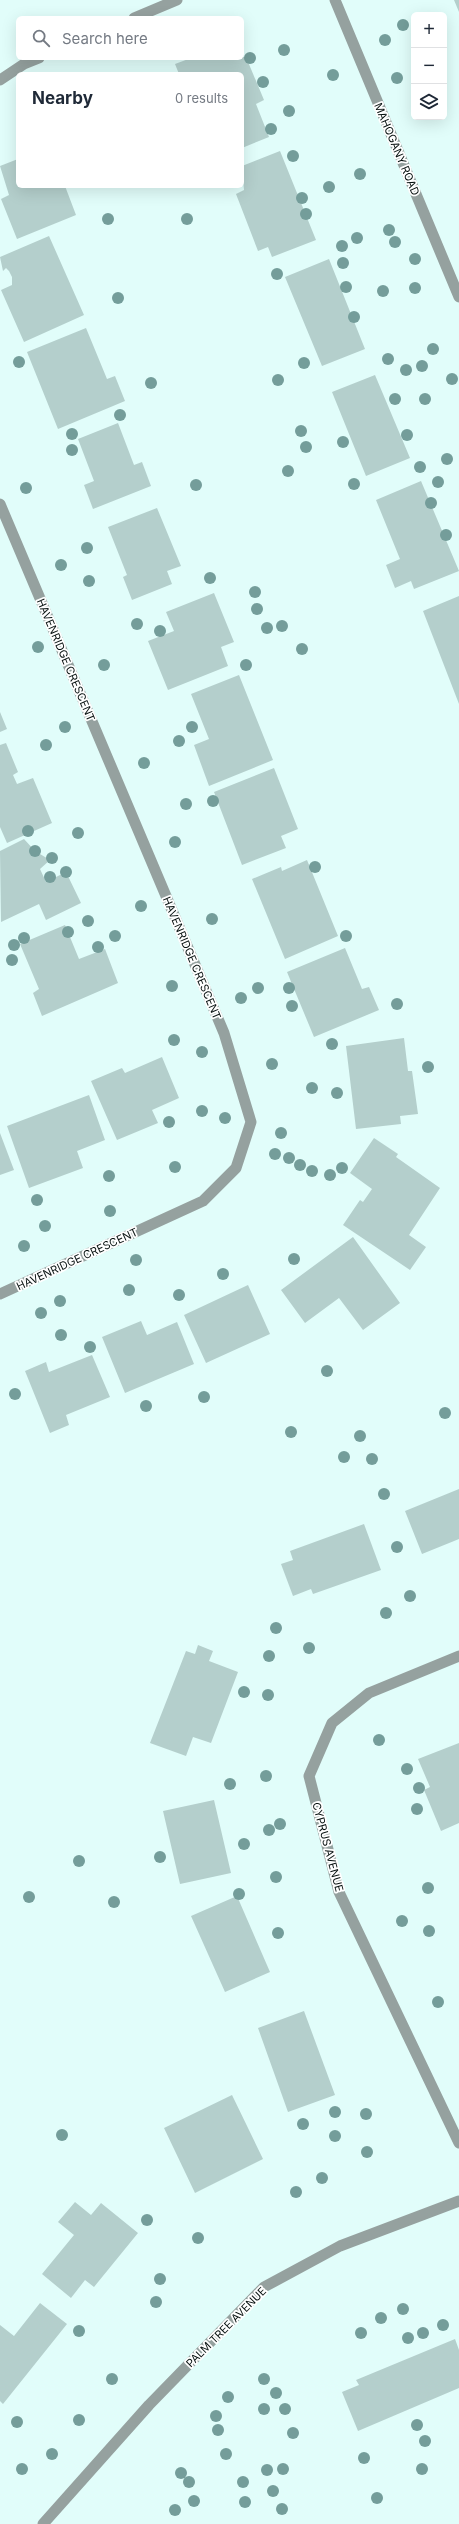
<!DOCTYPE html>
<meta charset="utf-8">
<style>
body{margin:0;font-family:Inter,sans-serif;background:#f6f6f7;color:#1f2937}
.controls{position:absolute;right:12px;top:12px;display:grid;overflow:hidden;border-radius:6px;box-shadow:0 4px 16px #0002}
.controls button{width:36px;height:36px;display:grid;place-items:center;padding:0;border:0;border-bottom:1px solid #e0e1e3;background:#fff;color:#1f2937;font:20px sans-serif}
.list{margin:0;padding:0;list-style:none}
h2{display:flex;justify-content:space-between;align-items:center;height:52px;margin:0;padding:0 16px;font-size:17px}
h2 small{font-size:13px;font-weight:400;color:#747a83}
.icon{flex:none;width:22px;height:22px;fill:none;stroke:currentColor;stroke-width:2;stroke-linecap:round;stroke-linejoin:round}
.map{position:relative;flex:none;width:459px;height:2524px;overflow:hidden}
.search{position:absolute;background:#fff;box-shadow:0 4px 16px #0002;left:16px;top:16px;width:228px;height:44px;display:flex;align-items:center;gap:10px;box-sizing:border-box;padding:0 14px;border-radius:6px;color:#747a83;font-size:15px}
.panel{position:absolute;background:#fff;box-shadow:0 4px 16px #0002;left:16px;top:72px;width:228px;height:116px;border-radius:6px}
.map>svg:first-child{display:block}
.building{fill:#b4cfcc}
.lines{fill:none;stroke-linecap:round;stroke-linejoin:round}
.minor{stroke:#95a19f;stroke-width:11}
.tree{fill:#749d9a}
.labels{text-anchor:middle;stroke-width:3.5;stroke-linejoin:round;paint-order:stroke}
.street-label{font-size:11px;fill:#06100f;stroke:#fff}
</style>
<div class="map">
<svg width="459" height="2524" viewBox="0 0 459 2524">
<rect width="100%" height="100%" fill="#e1fdfa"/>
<path class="building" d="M454,0h5v12z
M246,57l18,43 -8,4 13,33 -27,11v-74h-63l-4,-10 16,-6z
M280,151l36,89 -44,17 -4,-10 -10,4 -22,-57 8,-4 -2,-24z
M18,159v27h47l11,29 -59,24 -16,-40 8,-4 -9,-29z
M49,236l35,79 -60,27 -23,-52 11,-5v-8l-3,-6 -3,-3 -3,3 -3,-14z
M329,259l36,90 -43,17 -37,-89z
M86,328l21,51 8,-3 10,25 -67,28 -31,-77z
M375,375l35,83 -44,18 -34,-84z
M118,423l16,42 8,-3 9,24 -58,23 -9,-24 10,-4 -16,-42z
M421,481l38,90 -45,18 -3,-8 -16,7 -9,-23 14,-6 -24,-59z
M157,508l24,58 -14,5 5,13 -40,16 -9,-23 4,-2 -19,-48z
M214,593l20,49 -13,5 7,19 -60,24 -20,-49 26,-10 -8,-19z
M459,596v108l-36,-93z
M239,675l34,85 -64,26 -15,-41 15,-6 -18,-45z
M0,712l7,17 -7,3z
M6,743l12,29 -5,3 4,9 16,-6 19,45 -45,20 -7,-16v-82z
M274,768l24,61 -17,7 5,12 -44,17 -28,-73z
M24,839l11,12 15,9 -10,9 6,13 20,-10 15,31 -35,17 -7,-16 -38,18 -1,-71z
M307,860l31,76 -53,23 -33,-80 29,-12 1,4z
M65,925l14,34 26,-10 13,34 -76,33 -9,-23 6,-4 -19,-45z
M345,948l17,41 7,-2 10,23 -65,27 -27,-65z
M404,1038l4,33h4l6,43 -18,2 1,8 -45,5 -10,-83z
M162,1057l17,41 -27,12 6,13 -41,17 -26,-59 31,-13 3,5z
M89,1095l16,45 -28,11 6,17 -54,20 -22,-62z
M0,1133l14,37 -14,5z
M374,1138l24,16 -2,3 44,31 -31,47 17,12 -16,23 -67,-45 17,-25 3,2 9,-13 -22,-16z
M353,1237l47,66 -37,27 -24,-32 -34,25 -24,-33z
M248,1285l22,49 -64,29 -22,-48z
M141,1321l6,14 30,-13 17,42 -69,29 -23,-56z
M92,1355l18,42 -44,18 3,10 -19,8 -25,-62 21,-9 3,10z
M459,1489v50l-37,15 -17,-43z
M364,1524l17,46 -68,24 -2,-5 -18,7 -12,-32 12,-4 -3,-9z
M198,1645l15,6 -4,10 29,11 -27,71 -18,-6 -7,19 -36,-13 36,-92 9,3z
M459,1743v80l-18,8 -17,-41 6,-3 -12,-28z
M214,1800l17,73 -51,11 -17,-73z
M237,1896l33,76 -45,20 -34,-76z
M304,2011l31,84 -47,17 -30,-84z
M232,2095l31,64 -68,34 -31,-65z
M75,2202l16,13 10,-12 37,30 -44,54 -9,-7 -14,18 -29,-24 32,-39 -16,-13z
M40,2303l27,21 -64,80 -3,-3v-76l14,11z
M455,2339l4,11v38l-101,43 -16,-39 17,-7 -3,-5z"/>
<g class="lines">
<path class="minor" d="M335,0l124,297
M134,18l43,-18
M0,80l24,-16 15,-6
M0,504l224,529 27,89 -15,46 -33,33 -203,93
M459,1656l-90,37 -37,30 -23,53 30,116 120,251
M43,2524l106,-119 115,-118 76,-41 119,-45"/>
</g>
<g class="tree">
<circle cx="403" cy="25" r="6"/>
<circle cx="385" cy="40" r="6"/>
<circle cx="284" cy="50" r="6"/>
<circle cx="250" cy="58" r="6"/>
<circle cx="333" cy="75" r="6"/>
<circle cx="397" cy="78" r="6"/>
<circle cx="263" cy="82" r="6"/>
<circle cx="289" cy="111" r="6"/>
<circle cx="271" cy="129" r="6"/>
<circle cx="293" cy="156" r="6"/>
<circle cx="360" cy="174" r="6"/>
<circle cx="329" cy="187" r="6"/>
<circle cx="302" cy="198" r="6"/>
<circle cx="306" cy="214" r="6"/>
<circle cx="108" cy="219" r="6"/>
<circle cx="187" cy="219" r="6"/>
<circle cx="389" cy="230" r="6"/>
<circle cx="357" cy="238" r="6"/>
<circle cx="395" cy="242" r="6"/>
<circle cx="342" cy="246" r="6"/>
<circle cx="415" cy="259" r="6"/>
<circle cx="343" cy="263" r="6"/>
<circle cx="277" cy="274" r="6"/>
<circle cx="346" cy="287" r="6"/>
<circle cx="415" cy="288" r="6"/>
<circle cx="383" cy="291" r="6"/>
<circle cx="118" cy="298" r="6"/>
<circle cx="354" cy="317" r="6"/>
<circle cx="433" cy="349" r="6"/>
<circle cx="388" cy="359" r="6"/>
<circle cx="19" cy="362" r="6"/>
<circle cx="304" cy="363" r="6"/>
<circle cx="422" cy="366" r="6"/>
<circle cx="406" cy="370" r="6"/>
<circle cx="452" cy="379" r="6"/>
<circle cx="278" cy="380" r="6"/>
<circle cx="151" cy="383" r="6"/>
<circle cx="395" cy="399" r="6"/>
<circle cx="425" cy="399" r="6"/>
<circle cx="120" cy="415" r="6"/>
<circle cx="301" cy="431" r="6"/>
<circle cx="72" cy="434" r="6"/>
<circle cx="407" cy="435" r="6"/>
<circle cx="343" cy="442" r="6"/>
<circle cx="306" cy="447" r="6"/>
<circle cx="72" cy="450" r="6"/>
<circle cx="447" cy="459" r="6"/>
<circle cx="420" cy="467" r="6"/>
<circle cx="288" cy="471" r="6"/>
<circle cx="438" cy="482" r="6"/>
<circle cx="354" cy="484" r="6"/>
<circle cx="196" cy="485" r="6"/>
<circle cx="26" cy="488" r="6"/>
<circle cx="431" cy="503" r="6"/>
<circle cx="446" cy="535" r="6"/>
<circle cx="87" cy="548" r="6"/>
<circle cx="61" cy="565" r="6"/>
<circle cx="210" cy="578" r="6"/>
<circle cx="89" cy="581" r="6"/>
<circle cx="255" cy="592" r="6"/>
<circle cx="257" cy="609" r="6"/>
<circle cx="137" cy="624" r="6"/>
<circle cx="282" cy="626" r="6"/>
<circle cx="267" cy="628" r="6"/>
<circle cx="160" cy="631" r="6"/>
<circle cx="38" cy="647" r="6"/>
<circle cx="302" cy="649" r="6"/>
<circle cx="104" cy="665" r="6"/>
<circle cx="246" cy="665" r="6"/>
<circle cx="65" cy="727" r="6"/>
<circle cx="192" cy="727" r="6"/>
<circle cx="179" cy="741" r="6"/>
<circle cx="46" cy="745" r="6"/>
<circle cx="144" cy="763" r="6"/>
<circle cx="213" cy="801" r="6"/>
<circle cx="186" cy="804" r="6"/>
<circle cx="28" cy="831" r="6"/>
<circle cx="78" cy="833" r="6"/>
<circle cx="175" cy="842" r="6"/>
<circle cx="35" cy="851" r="6"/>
<circle cx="52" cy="858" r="6"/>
<circle cx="315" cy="867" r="6"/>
<circle cx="66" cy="872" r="6"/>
<circle cx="50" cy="877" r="6"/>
<circle cx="141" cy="906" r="6"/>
<circle cx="212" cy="919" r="6"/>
<circle cx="88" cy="921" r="6"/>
<circle cx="68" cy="932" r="6"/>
<circle cx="115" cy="936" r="6"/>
<circle cx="346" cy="936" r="6"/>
<circle cx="24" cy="938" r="6"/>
<circle cx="14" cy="945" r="6"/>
<circle cx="98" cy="947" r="6"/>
<circle cx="12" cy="960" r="6"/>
<circle cx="172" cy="986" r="6"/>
<circle cx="258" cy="988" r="6"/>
<circle cx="289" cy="988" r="6"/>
<circle cx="241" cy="998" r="6"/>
<circle cx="397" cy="1004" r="6"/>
<circle cx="292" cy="1006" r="6"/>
<circle cx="174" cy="1040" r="6"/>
<circle cx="332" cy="1044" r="6"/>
<circle cx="202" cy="1052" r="6"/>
<circle cx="272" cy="1064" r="6"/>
<circle cx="428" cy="1067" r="6"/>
<circle cx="312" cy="1088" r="6"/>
<circle cx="337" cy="1093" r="6"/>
<circle cx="202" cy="1111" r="6"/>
<circle cx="225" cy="1118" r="6"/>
<circle cx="169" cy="1122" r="6"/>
<circle cx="281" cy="1133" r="6"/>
<circle cx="275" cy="1154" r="6"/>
<circle cx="289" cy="1158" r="6"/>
<circle cx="300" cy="1165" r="6"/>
<circle cx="175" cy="1167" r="6"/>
<circle cx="342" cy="1168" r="6"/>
<circle cx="312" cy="1171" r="6"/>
<circle cx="330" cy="1175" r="6"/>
<circle cx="109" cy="1176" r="6"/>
<circle cx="37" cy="1200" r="6"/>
<circle cx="110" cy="1211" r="6"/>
<circle cx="45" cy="1226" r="6"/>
<circle cx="24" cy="1246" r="6"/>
<circle cx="294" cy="1259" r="6"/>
<circle cx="136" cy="1260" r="6"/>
<circle cx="223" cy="1274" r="6"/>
<circle cx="129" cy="1290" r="6"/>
<circle cx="179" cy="1295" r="6"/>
<circle cx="60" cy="1301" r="6"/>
<circle cx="41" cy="1313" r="6"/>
<circle cx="61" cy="1335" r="6"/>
<circle cx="90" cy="1347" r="6"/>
<circle cx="327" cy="1371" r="6"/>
<circle cx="15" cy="1394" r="6"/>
<circle cx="204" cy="1397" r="6"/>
<circle cx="146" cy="1406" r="6"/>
<circle cx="445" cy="1413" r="6"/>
<circle cx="291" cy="1432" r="6"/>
<circle cx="360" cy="1436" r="6"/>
<circle cx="344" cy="1457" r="6"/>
<circle cx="372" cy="1459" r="6"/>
<circle cx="384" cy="1494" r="6"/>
<circle cx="397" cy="1547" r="6"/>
<circle cx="410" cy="1596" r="6"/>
<circle cx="386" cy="1613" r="6"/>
<circle cx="276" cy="1628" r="6"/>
<circle cx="309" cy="1648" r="6"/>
<circle cx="269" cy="1656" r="6"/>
<circle cx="244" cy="1692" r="6"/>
<circle cx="268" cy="1695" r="6"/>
<circle cx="379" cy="1740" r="6"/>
<circle cx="407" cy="1769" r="6"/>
<circle cx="266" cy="1776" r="6"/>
<circle cx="230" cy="1784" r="6"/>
<circle cx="419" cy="1788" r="6"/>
<circle cx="417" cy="1809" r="6"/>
<circle cx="280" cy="1824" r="6"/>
<circle cx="269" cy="1830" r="6"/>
<circle cx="244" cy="1844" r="6"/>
<circle cx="160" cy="1857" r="6"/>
<circle cx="79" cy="1861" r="6"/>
<circle cx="276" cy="1877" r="6"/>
<circle cx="428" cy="1888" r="6"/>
<circle cx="239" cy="1894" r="6"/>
<circle cx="29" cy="1897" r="6"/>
<circle cx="114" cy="1902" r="6"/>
<circle cx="402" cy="1921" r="6"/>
<circle cx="429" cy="1931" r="6"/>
<circle cx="278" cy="1933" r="6"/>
<circle cx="438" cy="2002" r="6"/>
<circle cx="335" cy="2112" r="6"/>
<circle cx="366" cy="2114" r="6"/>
<circle cx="303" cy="2124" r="6"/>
<circle cx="62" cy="2135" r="6"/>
<circle cx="335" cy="2136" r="6"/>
<circle cx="367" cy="2152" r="6"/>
<circle cx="322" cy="2178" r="6"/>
<circle cx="296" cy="2192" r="6"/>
<circle cx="147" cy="2220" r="6"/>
<circle cx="198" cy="2238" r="6"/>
<circle cx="160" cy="2279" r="6"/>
<circle cx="156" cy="2302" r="6"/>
<circle cx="403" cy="2309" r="6"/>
<circle cx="381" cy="2318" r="6"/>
<circle cx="443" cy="2325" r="6"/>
<circle cx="79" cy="2331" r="6"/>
<circle cx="361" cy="2333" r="6"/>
<circle cx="423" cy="2333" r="6"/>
<circle cx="408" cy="2338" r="6"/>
<circle cx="112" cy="2379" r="6"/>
<circle cx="264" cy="2379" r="6"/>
<circle cx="276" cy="2393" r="6"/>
<circle cx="228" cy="2397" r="6"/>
<circle cx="264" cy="2409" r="6"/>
<circle cx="285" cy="2409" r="6"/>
<circle cx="216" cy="2416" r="6"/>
<circle cx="79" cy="2420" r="6"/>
<circle cx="17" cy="2422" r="6"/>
<circle cx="417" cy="2425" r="6"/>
<circle cx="218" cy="2430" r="6"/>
<circle cx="293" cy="2433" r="6"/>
<circle cx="425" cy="2441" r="6"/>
<circle cx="52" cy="2454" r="6"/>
<circle cx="226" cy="2454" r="6"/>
<circle cx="364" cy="2458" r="6"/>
<circle cx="22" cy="2469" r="6"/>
<circle cx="283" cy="2469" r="6"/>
<circle cx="422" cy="2469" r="6"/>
<circle cx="267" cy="2470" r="6"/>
<circle cx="181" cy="2473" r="6"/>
<circle cx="189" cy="2482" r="6"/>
<circle cx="243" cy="2482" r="6"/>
<circle cx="273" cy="2491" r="6"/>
<circle cx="377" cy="2498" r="6"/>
<circle cx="194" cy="2501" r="6"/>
<circle cx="245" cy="2502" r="6"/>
<circle cx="282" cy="2509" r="6"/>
<circle cx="175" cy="2510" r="6"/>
</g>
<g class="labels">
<g class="street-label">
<text transform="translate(397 149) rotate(67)" y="4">MAHOGANY ROAD</text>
<text transform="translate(66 660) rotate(67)" y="4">HAVENRIDGE CRESCENT</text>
<text transform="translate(192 958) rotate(67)" y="4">HAVENRIDGE CRESCENT</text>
<text transform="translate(77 1259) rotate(-25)" y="4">HAVENRIDGE CRESCENT</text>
<text transform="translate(328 1847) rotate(75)" y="4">CYPRUS AVENUE</text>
<text transform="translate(226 2327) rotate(-45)" y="4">PALM TREE AVENUE</text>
</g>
</g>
</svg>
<div class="controls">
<button>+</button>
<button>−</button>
<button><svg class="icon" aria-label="layers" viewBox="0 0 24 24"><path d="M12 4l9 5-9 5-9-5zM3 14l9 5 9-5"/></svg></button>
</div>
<div class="search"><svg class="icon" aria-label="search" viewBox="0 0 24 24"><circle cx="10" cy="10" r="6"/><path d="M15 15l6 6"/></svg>Search here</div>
<section class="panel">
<h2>Nearby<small>0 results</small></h2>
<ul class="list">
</ul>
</section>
</div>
